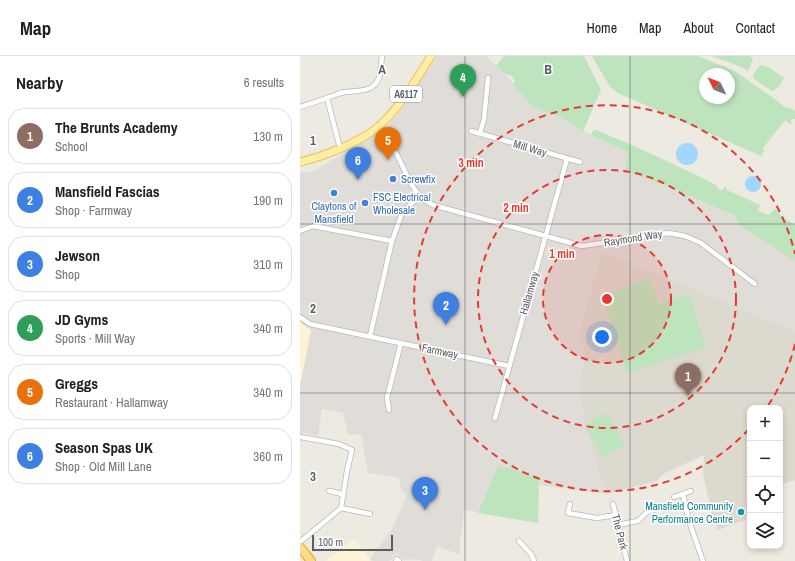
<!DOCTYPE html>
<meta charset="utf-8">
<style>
body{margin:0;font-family:"Archivo Narrow",sans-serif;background:#f6f6f6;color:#222}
.controls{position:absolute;right:12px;bottom:12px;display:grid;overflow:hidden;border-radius:8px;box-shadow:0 2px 6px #0003}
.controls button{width:36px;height:36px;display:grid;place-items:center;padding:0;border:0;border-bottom:1px solid #e0e0e0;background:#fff;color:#222;font:20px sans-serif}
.compass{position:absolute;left:399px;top:12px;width:36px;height:36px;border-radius:50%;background:#fff;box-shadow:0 2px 6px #0003;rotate:313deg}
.scale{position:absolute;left:12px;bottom:10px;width:81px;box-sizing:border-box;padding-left:4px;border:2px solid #5a5d62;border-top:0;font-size:11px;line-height:14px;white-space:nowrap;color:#5a5d62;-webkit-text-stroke:3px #fff;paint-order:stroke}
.you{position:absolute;left:302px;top:281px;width:14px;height:14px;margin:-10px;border:3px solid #fff;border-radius:50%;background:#1a73e8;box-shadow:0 0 0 6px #1a73e833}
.badge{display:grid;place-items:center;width:26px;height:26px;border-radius:50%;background:#111827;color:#fff;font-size:13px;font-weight:700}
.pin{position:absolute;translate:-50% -33px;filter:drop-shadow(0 1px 2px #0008)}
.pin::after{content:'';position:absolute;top:21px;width:14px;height:12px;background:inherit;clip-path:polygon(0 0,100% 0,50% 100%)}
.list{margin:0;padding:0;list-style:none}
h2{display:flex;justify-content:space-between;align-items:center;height:52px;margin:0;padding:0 16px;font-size:17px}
h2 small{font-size:13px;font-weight:400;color:#767676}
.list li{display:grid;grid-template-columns:26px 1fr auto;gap:12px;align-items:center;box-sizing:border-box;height:56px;margin:0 8px 8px;padding:0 8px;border:1px solid #e0e0e0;border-radius:16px}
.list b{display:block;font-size:15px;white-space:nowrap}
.list p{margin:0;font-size:13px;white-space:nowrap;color:#767676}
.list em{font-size:13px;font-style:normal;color:#767676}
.icon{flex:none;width:22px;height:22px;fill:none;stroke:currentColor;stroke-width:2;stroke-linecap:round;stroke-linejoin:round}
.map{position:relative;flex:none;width:495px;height:505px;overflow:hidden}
header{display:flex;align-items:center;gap:24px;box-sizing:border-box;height:56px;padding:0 20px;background:#fff;border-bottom:1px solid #e0e0e0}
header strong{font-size:19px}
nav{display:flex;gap:22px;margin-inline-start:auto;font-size:14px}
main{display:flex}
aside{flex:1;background:#fff}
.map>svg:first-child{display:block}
.commercial{fill:#fdf3d6}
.industrial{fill:#e0ddd9}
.education{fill:#dcd9cf}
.green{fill:#bee4be;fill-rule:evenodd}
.water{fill:#a1d6fd}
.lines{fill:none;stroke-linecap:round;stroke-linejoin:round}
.street-casing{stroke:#b7b9be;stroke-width:6}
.primary-casing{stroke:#eec259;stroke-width:9}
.highway-casing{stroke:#e89f05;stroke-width:10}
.street{stroke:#fff;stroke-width:4.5}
.primary{stroke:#fdeea5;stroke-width:7}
.highway{stroke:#fadc8a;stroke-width:8}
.grid{fill:none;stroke:#5a5d62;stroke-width:1;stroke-opacity:0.55}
.ring{fill:none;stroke:#e53b2f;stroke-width:2;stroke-dasharray:7 5}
.shop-dot{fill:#3f7fe0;stroke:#fff;stroke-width:1.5}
.culture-dot{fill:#0f9aa8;stroke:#fff;stroke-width:1.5}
.labels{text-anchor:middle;stroke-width:3;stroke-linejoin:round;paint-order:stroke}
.shield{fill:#fff;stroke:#8c8e91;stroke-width:1}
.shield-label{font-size:10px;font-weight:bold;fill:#5a5d62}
.street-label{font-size:11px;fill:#5a5d62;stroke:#fff}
.shop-label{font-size:11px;fill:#366cbe;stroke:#fff;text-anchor:start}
.culture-label{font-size:11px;fill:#0d838f;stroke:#fff;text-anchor:end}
.grid-label{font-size:13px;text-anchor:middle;font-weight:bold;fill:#5a5d62;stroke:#fff;stroke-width:3;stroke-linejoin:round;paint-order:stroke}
.centre{fill:#e53b2f;stroke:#fff;stroke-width:2}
.ring-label{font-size:12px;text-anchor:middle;font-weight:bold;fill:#e53b2f;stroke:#fff;stroke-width:3;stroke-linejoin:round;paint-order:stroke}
</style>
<header>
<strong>Map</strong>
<nav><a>Home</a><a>Map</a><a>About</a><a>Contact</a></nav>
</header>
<main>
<aside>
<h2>Nearby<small>6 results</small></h2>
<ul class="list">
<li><span class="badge" style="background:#8d6e63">1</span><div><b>The Brunts Academy</b><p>School</p></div><em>130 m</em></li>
<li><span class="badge" style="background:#3f7fe0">2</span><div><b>Mansfield Fascias</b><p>Shop · Farmway</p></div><em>190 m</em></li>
<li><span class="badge" style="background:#3f7fe0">3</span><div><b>Jewson</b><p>Shop</p></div><em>310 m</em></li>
<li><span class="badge" style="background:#2e9e5b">4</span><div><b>JD Gyms</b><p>Sports · Mill Way</p></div><em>340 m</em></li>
<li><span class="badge" style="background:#e8710a">5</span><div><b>Greggs</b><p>Restaurant · Hallamway</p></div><em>340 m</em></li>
<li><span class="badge" style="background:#3f7fe0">6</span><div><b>Season Spas UK</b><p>Shop · Old Mill Lane</p></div><em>360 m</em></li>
</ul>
</aside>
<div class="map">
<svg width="495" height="505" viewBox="0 0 495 505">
<rect width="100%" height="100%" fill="#eceae1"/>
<path class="commercial" d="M0,266l6,5 5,3 -10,52h-1z
M54,483l16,20 -1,2h-43z"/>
<path class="industrial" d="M137,0h49l19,18 27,32 28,11 31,18 37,17 -3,19 34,12 75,32 5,10 56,36v70l-193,-80 -24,85 7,18v72l21,68 -67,-9 -1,38 -74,-13 -4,32v13l-23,-9 -5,15h-9l-5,-2 -13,1 -9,-7 -7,8h-16l-3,-2 22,-30 15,-34 -6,-4 -2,-13 -31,-5 -7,-39 -13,1 -5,-22 -21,-4 -4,27 -15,-3 -3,11v-62h1l10,-52 -11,-8v-149l13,-2 74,-43 2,-4 17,-20z"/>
<path class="education" d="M302,195l193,80v149l-15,5v-77h-30v86l-2,1 2,6v17l-32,12 -6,-17 -7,-29 -2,-12 1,-17 -41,19 -6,7 -51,13 -21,-68 -5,-42 5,-30 -7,-18z"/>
<path class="green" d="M204,0h80l17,34 -18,41 -23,-14 -28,-11 -19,-22 2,-3 -3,-5 -7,-2 -9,-8z
M292,0h106l37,15 37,26 13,10 7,2 3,2v8h-4v6l-6,-5 -22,28 1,3 -3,5 -143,-63 -8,-6zM405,18h24v24h-24z
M411,0h39l3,3 -5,12c-11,-7 -24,-10 -37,-15z
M460,9l10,3 14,10 -5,9 -7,4 -18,-12 -1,-4z
M294,73l40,17 71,33 9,5 7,7 5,-5 1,4 33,15 -2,6 11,4 7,-7 5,8 14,9v36l-56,-36 -5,-10 -75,-32 -34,-12 3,-19 -37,-17z
M350,223l9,25 30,-10 17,53 -79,26 -25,-78z
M307,357l18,32 -22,12 -18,-32z
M198,410l41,10 -1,47 -60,-10z"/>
<path class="water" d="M376 98a11 11 0 1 1 22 0a11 11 0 1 1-22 0Z
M445 128a8 8 0 1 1 16 0a8 8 0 1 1-16 0Z"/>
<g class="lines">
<g class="street-casing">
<path id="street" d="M0,51l27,-9
M77,71c5,10 13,17 19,26 11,20 15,41 37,52l149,41 87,-13 16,3 16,7 54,41
M171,75l109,31
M180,77l4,-14 4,-41
M40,92l-13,-50c6,-2 12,-5 18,-6 13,-2 28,1 34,-14 2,-6 2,-15 3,-22
M0,175l13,-5 79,15 10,-28 17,-17
M0,261l10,7 199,42
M70,280l22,-95
M89,354l-2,-12 14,-55
M195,362l72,-259
M0,381l39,7 13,6 -5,21 -6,37 -41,34
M29,435l13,3
M383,438l6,27 14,40
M374,441l17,-6
M270,448l-2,9 29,5 19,-3
M313,448l14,57
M41,452l29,6
M318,469l20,-4 9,-9 10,-3
M219,485l12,13 3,7
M96,505l1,-2 2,2"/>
</g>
<g class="primary-casing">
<path id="primary" d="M0,106c25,-6 58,-19 78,-35 21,-18 38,-47 53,-71"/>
</g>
<g class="highway-casing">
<path id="highway" d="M0,491l11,14"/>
</g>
<use href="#street" class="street"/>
<use href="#primary" class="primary"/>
<use href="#highway" class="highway"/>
</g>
<path class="grid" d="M165,0v505M330,0v505M0,168h495M0,337h495"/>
<circle cx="307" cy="243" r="64" fill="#e53b2f" fill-opacity=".12"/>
<g class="ring">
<circle cx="307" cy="243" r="64"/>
<circle cx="307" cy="243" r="129"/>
<path d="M495 288A193 193 0 0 1 467 351M449 373A193 193 0 1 1 495 198"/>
</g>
<g class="shop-dot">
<circle cx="93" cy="123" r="4"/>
<circle cx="34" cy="137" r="4"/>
<circle cx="65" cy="147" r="4"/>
</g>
<circle class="culture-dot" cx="441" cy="456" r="4"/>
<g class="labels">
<rect class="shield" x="90" y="30" width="32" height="16" rx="3"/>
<g class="shield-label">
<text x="106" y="42">A6117</text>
</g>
<g class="street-label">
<text transform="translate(230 92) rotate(16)" y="4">Mill Way</text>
<text transform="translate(333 182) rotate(-9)" y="4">Raymond Way</text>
<text transform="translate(229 237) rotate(-74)" y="4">Hallamway</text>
<text transform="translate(140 295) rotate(12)" y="4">Farmway</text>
<text transform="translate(320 476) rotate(76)" y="4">The Park</text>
</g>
<g class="shop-label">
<text x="101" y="127">Screwfix</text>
<text x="73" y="145">FSC Electrical<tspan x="73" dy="13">Wholesale</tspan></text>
<text x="34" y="154" text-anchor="middle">Claytons of<tspan x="34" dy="13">Mansfield</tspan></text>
</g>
<g class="culture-label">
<text x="433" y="454">Mansfield Community<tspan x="433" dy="13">Performance Centre</tspan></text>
</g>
</g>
<g class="grid-label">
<text x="82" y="18">A</text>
<text x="248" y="18">B</text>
<text x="13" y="89">1</text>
<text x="13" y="257">2</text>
<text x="13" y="425">3</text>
</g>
<circle cx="307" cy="243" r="6" class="centre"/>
<g class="ring-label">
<text x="171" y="111">3 min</text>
<text x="216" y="156">2 min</text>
<text x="262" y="202">1 min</text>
</g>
</svg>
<div class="controls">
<button>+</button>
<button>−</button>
<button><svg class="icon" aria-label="locate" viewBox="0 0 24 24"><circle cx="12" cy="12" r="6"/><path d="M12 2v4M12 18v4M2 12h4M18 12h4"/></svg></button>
<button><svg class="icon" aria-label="layers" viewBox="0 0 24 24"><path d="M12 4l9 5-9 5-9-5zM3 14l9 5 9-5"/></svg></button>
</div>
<svg class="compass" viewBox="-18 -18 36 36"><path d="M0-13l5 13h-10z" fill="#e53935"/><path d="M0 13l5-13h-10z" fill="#767676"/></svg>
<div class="scale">100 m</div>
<div class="you"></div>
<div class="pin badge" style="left:388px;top:340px;background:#8d6e63">1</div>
<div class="pin badge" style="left:146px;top:269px;background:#3f7fe0">2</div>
<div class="pin badge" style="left:125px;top:454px;background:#3f7fe0">3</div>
<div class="pin badge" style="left:163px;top:41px;background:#2e9e5b">4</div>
<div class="pin badge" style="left:88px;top:104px;background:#e8710a">5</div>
<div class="pin badge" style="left:58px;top:124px;background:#3f7fe0">6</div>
</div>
</main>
